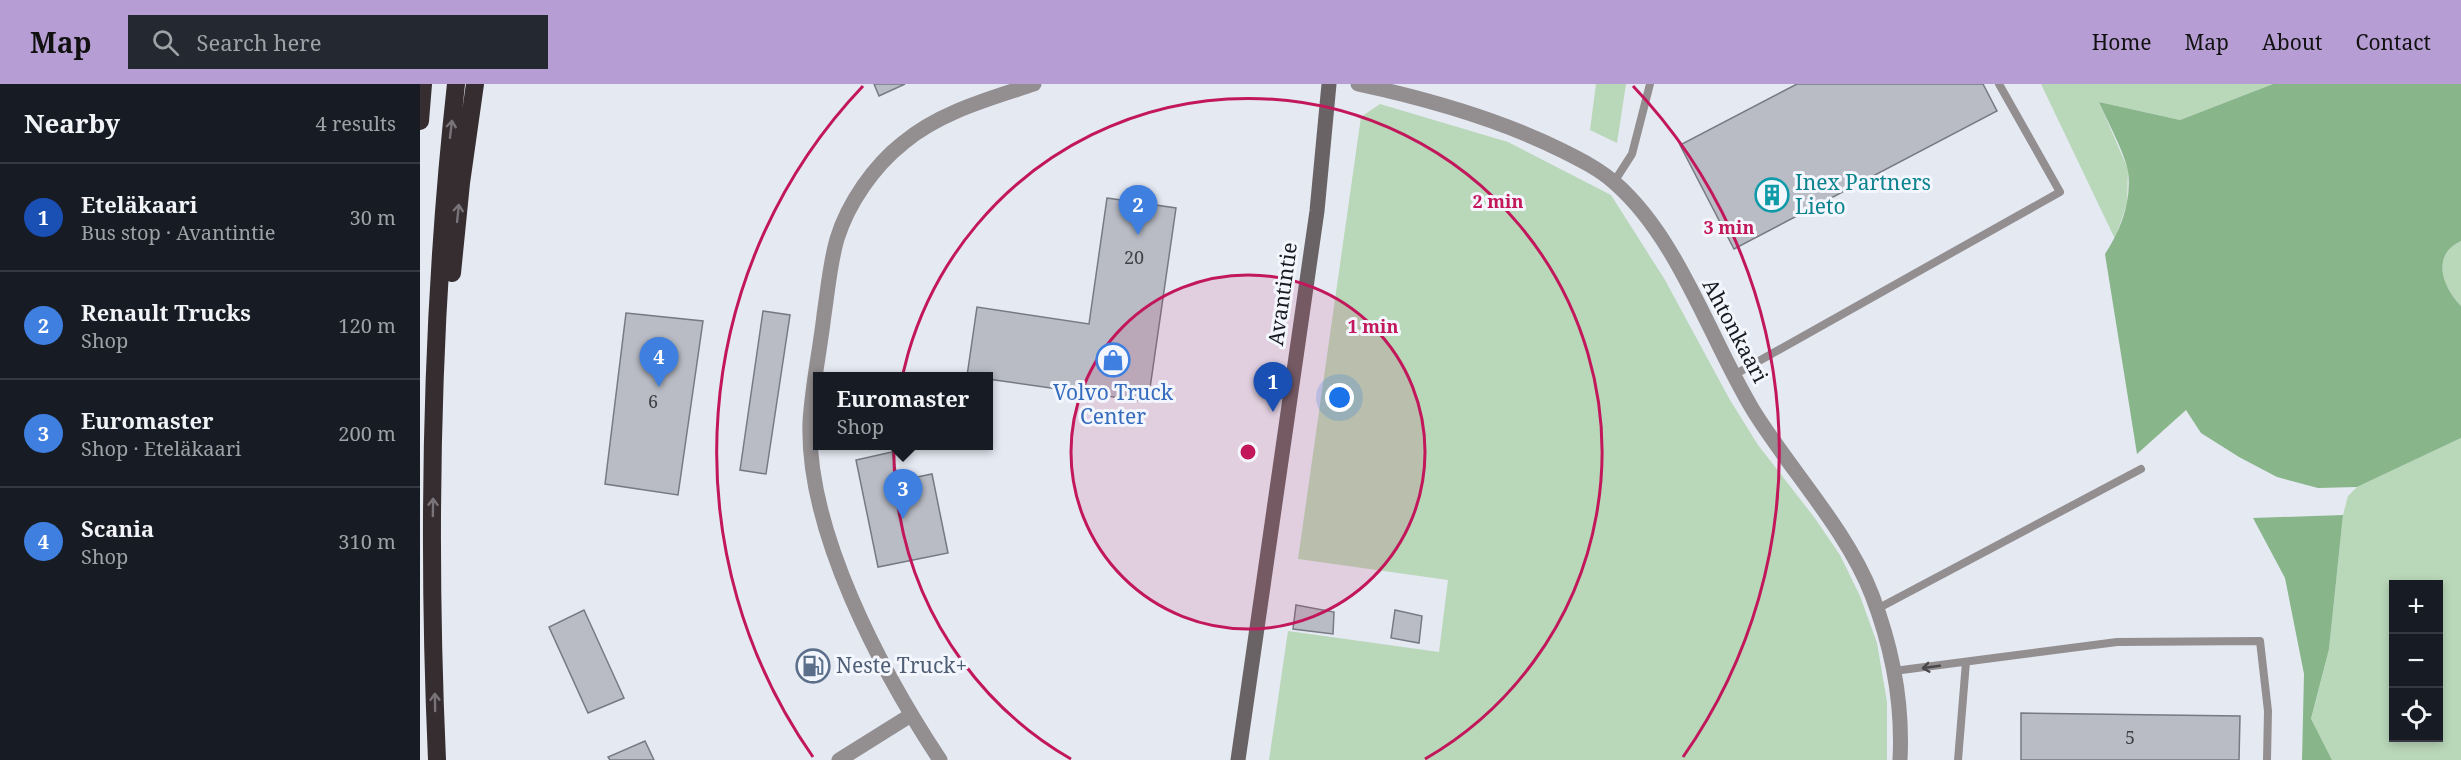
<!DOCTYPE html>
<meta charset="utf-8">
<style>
body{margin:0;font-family:"Noto Serif",serif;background:#242831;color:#f1f3f6}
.controls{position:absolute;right:18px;bottom:18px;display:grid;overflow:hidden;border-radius:0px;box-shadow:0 3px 9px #0003}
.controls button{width:54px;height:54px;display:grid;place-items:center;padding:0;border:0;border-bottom:2px solid #363941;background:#171b24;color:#f1f3f6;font:30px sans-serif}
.you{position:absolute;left:920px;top:314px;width:21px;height:21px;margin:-15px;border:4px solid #fff;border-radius:50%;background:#1a73e8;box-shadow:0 0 0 9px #1a73e833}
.badge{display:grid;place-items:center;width:39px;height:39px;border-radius:50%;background:#b69dd3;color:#fff;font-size:20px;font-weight:700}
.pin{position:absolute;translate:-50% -50px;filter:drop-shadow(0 2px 3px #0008)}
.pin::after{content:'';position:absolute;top:32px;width:21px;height:18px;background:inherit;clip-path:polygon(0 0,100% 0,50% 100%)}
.popup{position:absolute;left:393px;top:288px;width:180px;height:78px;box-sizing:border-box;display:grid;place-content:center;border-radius:0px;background:#171b24;filter:drop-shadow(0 2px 4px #0005);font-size:20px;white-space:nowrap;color:#9ea1a6}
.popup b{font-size:22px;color:#f1f3f6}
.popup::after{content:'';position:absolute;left:50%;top:100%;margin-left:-12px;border:12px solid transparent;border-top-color:#171b24}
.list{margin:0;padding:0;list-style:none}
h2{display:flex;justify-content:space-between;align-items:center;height:78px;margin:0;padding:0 24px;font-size:26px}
h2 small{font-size:20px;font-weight:400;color:#9ea1a6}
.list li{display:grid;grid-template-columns:39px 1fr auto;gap:18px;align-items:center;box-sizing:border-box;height:108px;padding:0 24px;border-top:2px solid #363941}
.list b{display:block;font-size:22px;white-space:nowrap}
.list p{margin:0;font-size:20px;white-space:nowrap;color:#9ea1a6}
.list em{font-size:20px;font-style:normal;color:#9ea1a6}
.icon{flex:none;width:33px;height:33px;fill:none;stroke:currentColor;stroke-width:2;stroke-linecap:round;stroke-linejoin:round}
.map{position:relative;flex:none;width:2041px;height:676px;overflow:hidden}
header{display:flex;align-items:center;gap:36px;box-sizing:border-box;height:84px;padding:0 30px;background:#b69dd3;color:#111}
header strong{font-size:28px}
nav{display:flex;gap:33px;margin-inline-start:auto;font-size:21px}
.search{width:420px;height:54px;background:#242831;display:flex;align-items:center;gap:15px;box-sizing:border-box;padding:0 21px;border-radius:0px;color:#9ea1a6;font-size:22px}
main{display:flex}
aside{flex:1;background:#171b24}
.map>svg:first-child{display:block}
.green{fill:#b9d7b9;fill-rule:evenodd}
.forest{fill:#88b589}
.building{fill:#b9bcc5;stroke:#777a82;stroke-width:1.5}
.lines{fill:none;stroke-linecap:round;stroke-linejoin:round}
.lane{stroke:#938e90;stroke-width:8}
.street{stroke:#938e90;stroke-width:15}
.secondary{stroke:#6a6366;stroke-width:15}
.highway{stroke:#352d30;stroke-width:18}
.oneway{stroke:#787378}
.oneway2{stroke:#4a484b}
.ring{fill:none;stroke:#c2185b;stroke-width:3}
.labels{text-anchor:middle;stroke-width:6;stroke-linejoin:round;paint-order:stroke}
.number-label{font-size:18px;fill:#414247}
.culture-label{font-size:21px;fill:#0d838f;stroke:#f3f6fd;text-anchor:start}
.street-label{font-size:21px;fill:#191a1d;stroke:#f3f6fd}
.shop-label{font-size:21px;fill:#366cbe;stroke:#f3f6fd}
.service-label{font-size:21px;fill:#4e5e75;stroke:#f3f6fd;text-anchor:start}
.centre{fill:#c2185b;stroke:#f3f6fd;stroke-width:3}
.ring-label{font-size:18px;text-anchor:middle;font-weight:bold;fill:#c2185b;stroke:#f3f6fd;stroke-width:6;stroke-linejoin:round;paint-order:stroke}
</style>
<header>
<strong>Map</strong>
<div class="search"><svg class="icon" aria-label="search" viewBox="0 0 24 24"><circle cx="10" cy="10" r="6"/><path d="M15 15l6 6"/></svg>Search here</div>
<nav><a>Home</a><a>Map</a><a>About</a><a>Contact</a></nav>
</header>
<main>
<aside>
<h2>Nearby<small>4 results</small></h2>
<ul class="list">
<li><span class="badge" style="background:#1a4fb4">1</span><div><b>Eteläkaari</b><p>Bus stop · Avantintie</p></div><em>30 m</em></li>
<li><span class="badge" style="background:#3f7fe0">2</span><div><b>Renault Trucks</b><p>Shop</p></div><em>120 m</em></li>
<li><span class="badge" style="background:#3f7fe0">3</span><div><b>Euromaster</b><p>Shop · Eteläkaari</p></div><em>200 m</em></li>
<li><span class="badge" style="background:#3f7fe0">4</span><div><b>Scania</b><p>Shop</p></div><em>310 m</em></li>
</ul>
</aside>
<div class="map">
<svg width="2041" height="676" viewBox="0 0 2041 676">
<rect width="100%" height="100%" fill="#e5e9f2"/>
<path class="green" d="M1176,0h30l-9,59 -27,-13z
M1621,0h232l-93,36 -81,-18 29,67 -1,34 -12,36z
M960,20l128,38 103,53 54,85 65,120 28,45 56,72 26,38 20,41 17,47 10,59v58h-618l19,-129 151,21 9,-72 -150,-21 63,-442z
M2041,157v65c-19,-20 -30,-51 0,-65z
M2041,354v322h-129l-21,-40 18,-71 14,-134 5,-19 9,-9zM1974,500h44v154h-44z"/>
<path class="forest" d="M1853,0h188v157c-30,14 -19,45 0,65v132l-104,49 -39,1 -41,-11 -38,-20 -38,-24 -15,-23 -49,44 -32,-200c16,-24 27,-54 23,-83 -2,-15 -22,-53 -29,-69l81,18z
M1923,431l-14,134 -18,70 21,41h-30l2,-86 -19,-96 -32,-60z"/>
<path class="building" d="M454,0h31l-26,12z
M1377,0h186l14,27 -263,138 -54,-104z
M687,114l69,10 -28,194 -160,-23v-3h-21l10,-69 112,17z
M343,227l27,4 -24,159 -26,-4z
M206,229l77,8 -25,174 -73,-11z
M472,368l6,29 34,-7 16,79 -70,14 -22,-107z
M876,521l38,7 -1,22 -40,-5z
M164,526l40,88 -36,15 -39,-86z
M975,526l27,6 -3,27 -28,-5z
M1601,629l219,3 -1,44h-218z
M225,657l9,19h-44l-2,-3z"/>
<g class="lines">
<path class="lane" d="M1194,98l18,-28 18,-70
M1314,291l326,-183 -61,-108
M1457,525l264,-140
M1474,587l223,-29 143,-1 8,70 -1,49
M1538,676l8,-98"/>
<path class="street" d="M938,0c70,15 141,35 205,67 18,9 36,18 52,32 64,56 94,154 138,227 37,60 94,120 119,185 20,52 31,109 28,165
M419,676l72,-45
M520,676c-58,-88 -134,-229 -130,-338 2,-35 10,-72 14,-107 4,-26 6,-52 13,-76 11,-36 37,-73 66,-96 37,-31 86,-44 131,-59"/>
<path class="secondary" d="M818,676l79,-549 12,-127"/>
<path class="highway" d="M0,37l3,-37
M32,189l9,-90 14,-99
M17,676c-10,-225 -6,-452 19,-676"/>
</g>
<defs><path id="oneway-shaft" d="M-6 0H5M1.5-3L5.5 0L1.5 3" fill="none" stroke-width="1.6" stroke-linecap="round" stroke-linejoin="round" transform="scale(1.5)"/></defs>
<g class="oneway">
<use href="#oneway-shaft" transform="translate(31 45) rotate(-83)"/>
<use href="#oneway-shaft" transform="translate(38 129) rotate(-84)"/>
<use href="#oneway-shaft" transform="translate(13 423) rotate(-89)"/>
<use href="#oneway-shaft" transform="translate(15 618) rotate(-91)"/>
</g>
<use class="oneway2" href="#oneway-shaft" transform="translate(1511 583) rotate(172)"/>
<circle cx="828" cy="368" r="177" fill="#c2185b" fill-opacity=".12"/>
<g class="ring">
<circle cx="828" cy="368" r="177"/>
<path d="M651 675A354 354 0 1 1 1005 675"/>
<path d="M393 673A531 531 0 0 1 443 2M1213 2A531 531 0 0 1 1263 673"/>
</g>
<defs>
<g id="building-ring" transform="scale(1.725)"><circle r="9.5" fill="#f3f6fd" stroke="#0f9aa8" stroke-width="1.5"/><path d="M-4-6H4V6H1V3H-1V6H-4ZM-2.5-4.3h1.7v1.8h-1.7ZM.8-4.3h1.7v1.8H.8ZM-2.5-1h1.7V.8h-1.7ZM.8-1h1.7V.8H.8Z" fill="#0f9aa8"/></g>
<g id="shop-ring" transform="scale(1.725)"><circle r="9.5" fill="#f3f6fd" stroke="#3f7fe0" stroke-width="1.5"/><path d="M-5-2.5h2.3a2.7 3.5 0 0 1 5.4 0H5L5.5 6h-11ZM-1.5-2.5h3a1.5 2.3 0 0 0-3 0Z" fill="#3f7fe0"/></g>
<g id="fuel-ring" transform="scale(1.725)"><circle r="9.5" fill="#f3f6fd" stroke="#5c6f8a" stroke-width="1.5"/><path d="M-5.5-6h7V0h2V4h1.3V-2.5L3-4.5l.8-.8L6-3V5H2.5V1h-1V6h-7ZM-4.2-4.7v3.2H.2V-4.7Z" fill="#5c6f8a"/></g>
</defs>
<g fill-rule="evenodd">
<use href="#building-ring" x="1352" y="111"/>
<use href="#shop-ring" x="693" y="276"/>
<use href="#fuel-ring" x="393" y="582"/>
</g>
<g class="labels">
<g class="number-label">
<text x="714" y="180">20</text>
<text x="233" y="324">6</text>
<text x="1710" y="660">5</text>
</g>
<g class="culture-label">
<text x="1375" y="106">Inex Partners<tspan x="1375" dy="24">Lieto</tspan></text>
</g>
<g class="street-label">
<text transform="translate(863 210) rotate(-82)" y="7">Avantintie</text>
<text transform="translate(1315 247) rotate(62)" y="7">Ahtonkaari</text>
</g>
<g class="shop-label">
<text x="693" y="316">Volvo Truck<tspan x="693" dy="24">Center</tspan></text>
</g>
<g class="service-label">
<text x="416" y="589">Neste Truck+</text>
</g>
</g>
<circle cx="828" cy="368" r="9" class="centre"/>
<g class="ring-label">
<text x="1078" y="124">2 min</text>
<text x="1309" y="150">3 min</text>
<text x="953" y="249">1 min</text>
</g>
</svg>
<div class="controls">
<button>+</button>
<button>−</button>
<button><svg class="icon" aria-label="locate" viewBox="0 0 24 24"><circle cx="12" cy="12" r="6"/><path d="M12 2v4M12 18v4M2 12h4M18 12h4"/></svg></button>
</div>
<div class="you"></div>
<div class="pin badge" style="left:853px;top:328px;background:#1a4fb4">1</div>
<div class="pin badge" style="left:718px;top:151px;background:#3f7fe0">2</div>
<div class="pin badge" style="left:483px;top:435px;background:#3f7fe0">3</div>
<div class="popup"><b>Euromaster</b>Shop</div>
<div class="pin badge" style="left:239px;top:303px;background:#3f7fe0">4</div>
</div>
</main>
